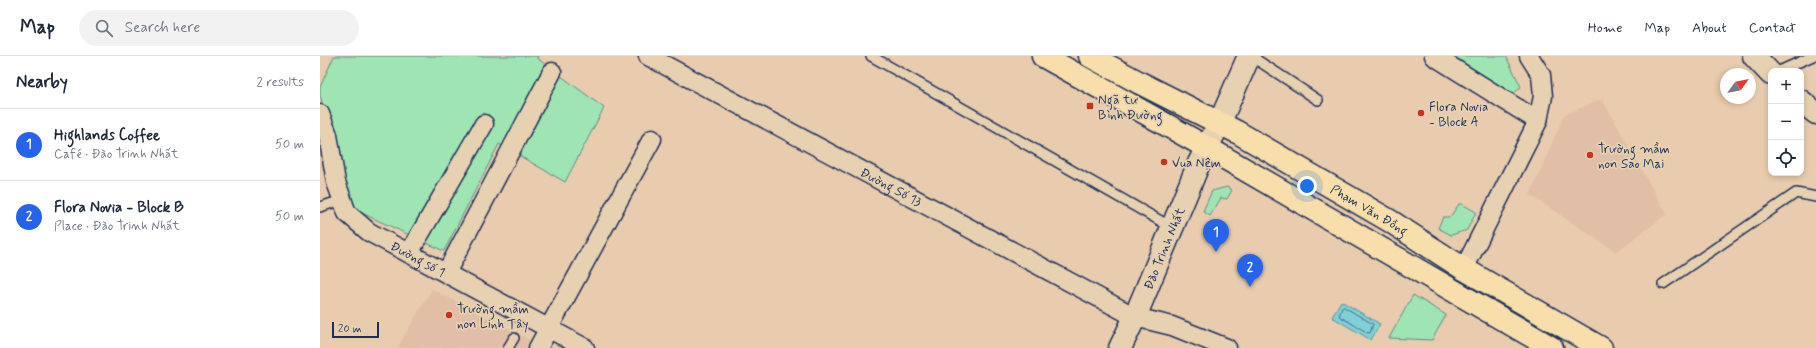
<!DOCTYPE html>
<meta charset="utf-8">
<style>
body{margin:0;font-family:Mynerve,sans-serif;background:#f2f2f3;color:#1f2937}
.controls{position:absolute;right:12px;top:12px;display:grid;overflow:hidden;border-radius:8px;box-shadow:0 2px 6px #0003}
.controls button{width:36px;height:36px;display:grid;place-items:center;padding:0;border:0;border-bottom:1px solid #e0e1e3;background:#fff;color:#1f2937;font:20px sans-serif}
.compass{position:absolute;left:1400px;top:12px;width:36px;height:36px;border-radius:50%;background:#fff;box-shadow:0 2px 6px #0003;rotate:57deg}
.scale{position:absolute;left:12px;bottom:10px;width:47px;box-sizing:border-box;padding-left:4px;border:2px solid #1b2f5e;border-top:0;font-size:11px;line-height:14px;white-space:nowrap;color:#1b2f5e;-webkit-text-stroke:3px #e8d1b0;paint-order:stroke}
.you{position:absolute;left:987px;top:130px;width:14px;height:14px;margin:-10px;border:3px solid #fff;border-radius:50%;background:#1a73e8;box-shadow:0 0 0 6px #1a73e833}
.badge{display:grid;place-items:center;width:26px;height:26px;border-radius:50%;background:#2563eb;color:#fff;font-size:13px;font-weight:700}
.pin{position:absolute;translate:-50% -33px;filter:drop-shadow(0 1px 2px #0008)}
.pin::after{content:'';position:absolute;top:21px;width:14px;height:12px;background:inherit;clip-path:polygon(0 0,100% 0,50% 100%)}
.list{margin:0;padding:0;list-style:none}
h2{display:flex;justify-content:space-between;align-items:center;height:52px;margin:0;padding:0 16px;font-size:17px}
h2 small{font-size:13px;font-weight:400;color:#747a83}
.list li{display:grid;grid-template-columns:26px 1fr auto;gap:12px;align-items:center;box-sizing:border-box;height:72px;padding:0 16px;border-top:1px solid #e0e1e3}
.list b{display:block;font-size:15px;white-space:nowrap}
.list p{margin:0;font-size:13px;white-space:nowrap;color:#747a83}
.list em{font-size:13px;font-style:normal;color:#747a83}
.icon{flex:none;width:22px;height:22px;fill:none;stroke:currentColor;stroke-width:2;stroke-linecap:round;stroke-linejoin:round}
.map{position:relative;flex:none;width:1496px;height:292px;overflow:hidden}
header{display:flex;align-items:center;gap:24px;box-sizing:border-box;height:56px;padding:0 20px;background:#fff;border-bottom:1px solid #e0e1e3}
header strong{font-size:19px}
nav{display:flex;gap:22px;margin-inline-start:auto;font-size:14px}
.search{width:280px;height:36px;background:#f2f2f3;display:flex;align-items:center;gap:10px;box-sizing:border-box;padding:0 14px;border-radius:22px;color:#747a83;font-size:15px}
main{display:flex}
aside{flex:1;background:#fff}
.map>svg:first-child{display:block}
.built{fill:#e1bfa7}
.green{fill:#9ee5b3;stroke:#5c8a88}
.water{fill:#7fd1d6;stroke:#5790a6}
.lines{fill:none;stroke-linecap:round;stroke-linejoin:round}
.shore{stroke:#43708e;stroke-width:1}
.service-casing{stroke:#1b2f5e;stroke-width:12}
.minor-casing{stroke:#1b2f5e;stroke-width:21}
.tertiary-casing{stroke:#1b2f5e;stroke-width:25}
.trunk-casing{stroke:#1b2f5e;stroke-width:25}
.service{stroke:#e8d1b0;stroke-width:9}
.minor{stroke:#e8d1b0;stroke-width:18}
.tertiary{stroke:#e8d1b0;stroke-width:22}
.trunk{stroke:#f8deab;stroke-width:22}
.poi-dot{fill:#c8321e;stroke:#e8d1b0;stroke-width:1.5}
.labels{text-anchor:middle;stroke-width:3.5;stroke-linejoin:round;paint-order:stroke}
.poi-label{font-size:13px;fill:#1b2f5e;stroke:#e8d1b0;text-anchor:start}
.street-label{font-size:13px;fill:#1b2f5e;stroke:#e8d1b0}
</style>
<header>
<strong>Map</strong>
<div class="search"><svg class="icon" aria-label="search" viewBox="0 0 24 24"><circle cx="10" cy="10" r="6"/><path d="M15 15l6 6"/></svg>Search here</div>
<nav><a>Home</a><a>Map</a><a>About</a><a>Contact</a></nav>
</header>
<main>
<aside>
<h2>Nearby<small>2 results</small></h2>
<ul class="list">
<li><span class="badge">1</span><div><b>Highlands Coffee</b><p>Café · Đào Trinh Nhất</p></div><em>50 m</em></li>
<li><span class="badge">2</span><div><b>Flora Novia - Block B</b><p>Place · Đào Trinh Nhất</p></div><em>50 m</em></li>
</ul>
</aside>
<div class="map">
<svg width="1496" height="292" viewBox="0 0 1496 292">
<rect width="100%" height="100%" fill="#e9ccad"/>
<filter id="ink" filterUnits="userSpaceOnUse"><feTurbulence type="fractalNoise" baseFrequency=".025" numOctaves="2"/><feDisplacementMap in="SourceGraphic" scale="8" xChannelSelector="R" yChannelSelector="G"/><feConvolveMatrix kernelMatrix="1 2 1 2 8 2 1 2 1" color-interpolation-filters="sRGB"/></filter>
<g filter="url(#ink)">
<path class="built" d="M1282,43l65,115 -51,38 -86,-57 34,-80z
M112,233l100,52 -4,7h-131z"/>
<path class="green" d="M14,0h204l-1,2 67,50 -39,74 -66,-38 -55,107 -93,-43 -31,-113v-8z
M1133,0h53l15,31 -8,7z
M907,131l5,3 -5,9 -6,-1 -11,18 -7,-5 9,-20z
M1139,148h3l14,8 -9,18 -16,5 -13,-7 5,-11h7z
M1093,239l33,20 -14,25 -43,-2z"/>
<path class="water" d="M1021,245l39,23 -9,16 -39,-23z"/>
<g class="lines">
<path class="shore" d="M1024,251l29,17 -3,9h-2l-29,-17 3,-8z"/>
<g class="service-casing">
<path id="service" d="M551,0l302,172
M931,0l67,44
M1459,15l34,-15
M0,151l22,-7
M1343,228l133,-91 20,4
M188,292l6,-10"/>
</g>
<g class="minor-casing">
<g id="minor">
<path id="s1" d="M328,0l487,261 37,9 55,22"/>
<path d="M1114,0l104,65"/>
<path id="s2" d="M0,58l8,21 8,47 11,31 22,19 216,116"/>
<path d="M89,197l75,-129"/>
<path d="M1144,213l74,-148 5,-25 -2,-21 -12,-19"/>
<path d="M126,217l106,-201"/>
<path d="M218,292l114,-209"/>
</g>
</g>
<g class="tertiary-casing">
<g id="tertiary">
<path d="M1434,0l17,18"/>
<path d="M1481,45l15,12"/>
<path id="s3" d="M800,292l15,-31 64,-154 21,-41 29,-66"/>
</g>
</g>
<g class="trunk-casing">
<g id="trunk">
<path d="M723,0l163,91 346,201"/>
<path id="s4" d="M770,0l50,27 97,49 153,89 74,48 137,79"/>
</g>
</g>
<use href="#service" class="service"/>
<use href="#minor" class="minor"/>
<use href="#tertiary" class="tertiary"/>
<use href="#trunk" class="trunk"/>
</g>
</g>
<g class="poi-dot">
<rect x="766" y="46" width="8" height="8" rx="2"/>
<circle cx="1101" cy="57" r="4"/>
<circle cx="1270" cy="99" r="4"/>
<circle cx="844" cy="106" r="4"/>
<circle cx="129" cy="259" r="4"/>
</g>
<g class="labels">
<g class="poi-label">
<text x="778" y="48">Ngã tư<tspan x="778" dy="15">Bình Đường</tspan></text>
<text x="1109" y="55">Flora Novia<tspan x="1109" dy="15">- Block A</tspan></text>
<text x="1278" y="97">Trường mầm<tspan x="1278" dy="15">non Sao Mai</tspan></text>
<text x="852" y="111">Vua Nệm</text>
<text x="137" y="257">Trường mầm<tspan x="137" dy="15">non Linh Tây</tspan></text>
</g>
<g class="street-label">
<text dy="5" stroke="none"><textPath href="#s1" startOffset="276">Đường Số 13</textPath></text>
<text dy="5" stroke="none"><textPath href="#s4" startOffset="319">Phạm Văn Đồng</textPath></text>
<text dy="5" stroke="none"><textPath href="#s3" startOffset="109">Đào Trinh Nhất</textPath></text>
<text dy="5" stroke="none"><textPath href="#s2" startOffset="188">Đường số 1</textPath></text>
</g>
</g>
</svg>
<div class="controls">
<button>+</button>
<button>−</button>
<button><svg class="icon" aria-label="locate" viewBox="0 0 24 24"><circle cx="12" cy="12" r="6"/><path d="M12 2v4M12 18v4M2 12h4M18 12h4"/></svg></button>
</div>
<svg class="compass" viewBox="-18 -18 36 36"><path d="M0-13l5 13h-10z" fill="#e53935"/><path d="M0 13l5-13h-10z" fill="#747a83"/></svg>
<div class="scale">20 m</div>
<div class="you"></div>
<div class="pin badge" style="left:896px;top:196px">1</div>
<div class="pin badge" style="left:930px;top:231px">2</div>
</div>
</main>
